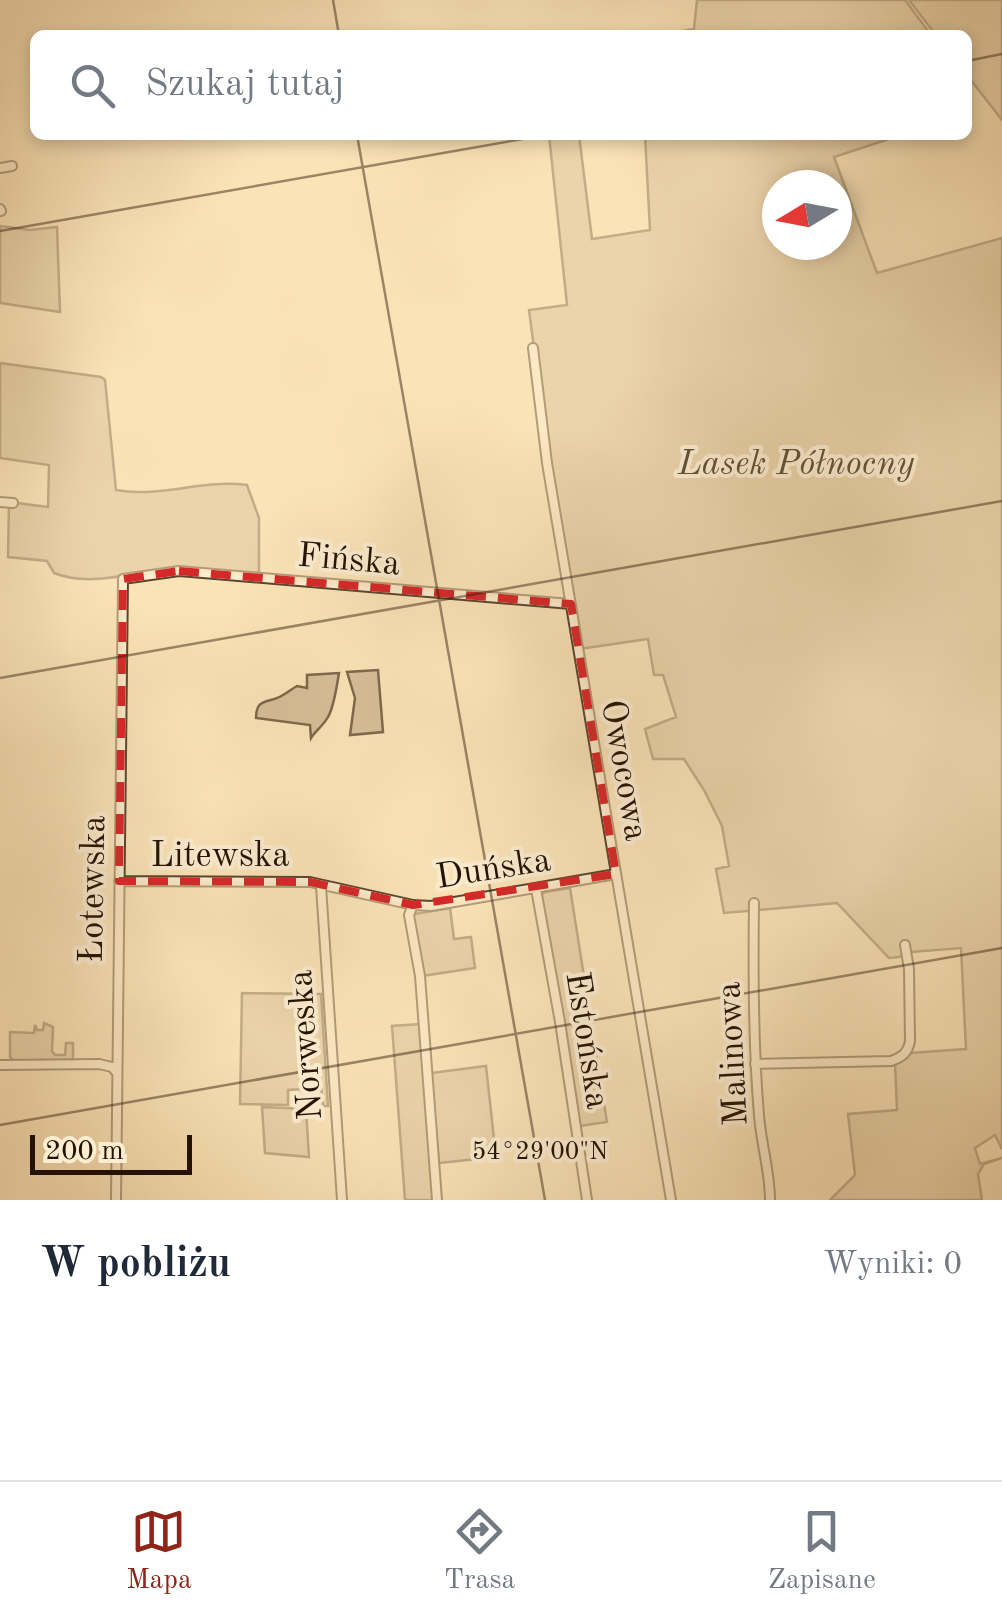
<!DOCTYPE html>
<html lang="pl">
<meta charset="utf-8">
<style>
body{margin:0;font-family:"Old Standard TT",serif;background:#f6f6f7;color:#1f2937}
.compass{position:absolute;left:762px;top:170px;width:90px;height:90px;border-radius:50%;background:#fff;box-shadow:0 5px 15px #0003;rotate:260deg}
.scale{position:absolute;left:30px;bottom:25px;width:162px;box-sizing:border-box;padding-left:10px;border:5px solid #251200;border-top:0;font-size:28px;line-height:35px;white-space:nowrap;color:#251200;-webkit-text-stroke:8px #fcedd1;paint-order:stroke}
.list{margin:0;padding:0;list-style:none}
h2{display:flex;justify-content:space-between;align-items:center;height:130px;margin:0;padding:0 40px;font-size:42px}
h2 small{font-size:32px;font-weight:400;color:#747a83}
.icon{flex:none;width:55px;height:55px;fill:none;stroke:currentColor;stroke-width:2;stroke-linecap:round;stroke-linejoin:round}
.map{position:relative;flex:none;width:1002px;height:1200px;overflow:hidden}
.search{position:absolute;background:#fff;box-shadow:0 5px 15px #0003;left:30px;right:30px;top:30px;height:110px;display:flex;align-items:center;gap:25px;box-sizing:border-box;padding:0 35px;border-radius:15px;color:#747a83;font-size:38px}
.sheet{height:280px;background:#fff}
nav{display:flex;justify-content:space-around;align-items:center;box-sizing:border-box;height:140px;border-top:2px solid #e0e1e3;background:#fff;font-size:28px;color:#747a83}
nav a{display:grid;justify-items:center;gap:5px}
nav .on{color:#8f2418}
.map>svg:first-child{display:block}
.green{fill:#d7bf99;stroke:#7e684c;stroke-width:2.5;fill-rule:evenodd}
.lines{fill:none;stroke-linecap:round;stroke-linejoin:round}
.minor-casing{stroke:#5a462e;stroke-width:12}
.minor{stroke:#fcedd1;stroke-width:8}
.marked{fill:none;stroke:#d62828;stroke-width:8;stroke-dasharray:20 12;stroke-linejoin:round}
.ticks{fill:none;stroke:#251200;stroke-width:2.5;stroke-opacity:0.45}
.labels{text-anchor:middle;stroke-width:8;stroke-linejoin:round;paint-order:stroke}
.park-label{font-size:35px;font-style:italic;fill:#634f36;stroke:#fcedd1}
.street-label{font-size:35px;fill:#251200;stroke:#fcedd1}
.ticks-label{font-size:25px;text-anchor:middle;fill:#251200;stroke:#fcedd1;stroke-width:8;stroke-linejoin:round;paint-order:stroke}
</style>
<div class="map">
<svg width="1002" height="1200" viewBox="0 0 1002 1200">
<rect width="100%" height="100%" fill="#fbe3b8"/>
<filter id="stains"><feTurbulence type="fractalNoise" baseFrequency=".002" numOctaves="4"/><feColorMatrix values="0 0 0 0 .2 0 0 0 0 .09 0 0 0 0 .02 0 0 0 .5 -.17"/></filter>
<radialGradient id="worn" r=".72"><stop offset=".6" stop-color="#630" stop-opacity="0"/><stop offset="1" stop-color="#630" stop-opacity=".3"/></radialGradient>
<path class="green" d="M697,0h208l26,35h-272l35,-6z
M909,0h93v120l-35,-45v-40h-31z
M549,135h30l13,104 58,-9 -5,-95h256l-67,22 43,116 125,-35v911l-7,-14 -20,13 5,16 22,-6 -18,6 -6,10 4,26h-152l25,-25 -7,-61 49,-4 -2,-47 15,-10 56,-4 -5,-101 -50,4 -12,5 -10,1 -52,-55 -113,10 -8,-44 13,-3 -7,-40 -18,-36 -20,-31h-31l-8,-30 31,-12 -13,-42h-9l-6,-36 -69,10 -35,-224 -15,-115 38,-5zM777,185h60v60h-60z
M0,226l30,4 27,-3 3,85 -60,-9z
M0,363l101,14 4,3 11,110c45,8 86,-11 131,-5l12,33v57c-25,-2 -53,-8 -79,-7 -41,1 -86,21 -126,5l-7,-12 -39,-4 1,-55 39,5 1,-42 -49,-7z
M378,670l5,62 -33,3 5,-37 -8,-26z
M339,673c-2,12 -5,34 -11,44 -5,9 -12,13 -17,21l-1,-13 -54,-7c0,-21 13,-14 27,-23 5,-3 9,-6 14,-9l10,2v-13z
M570,888l37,234 -28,4 -38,-231 4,-3z
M450,908l4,31 17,-2 4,31 -53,8 -10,-60 3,-2z
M242,993l79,1 7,112h-5l-2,-18 -33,2v15l-48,-1z
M44,1023l9,4 -1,24 3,4h10l1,-12h7v18h-59l-4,-4v-25l24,1 1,-8 2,5h6z
M420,1024l14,176h-29l-13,-174z
M486,1066l10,91 -57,6 -8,-90z
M262,1107l44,2 3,48 -44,-4z"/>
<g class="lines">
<g class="minor-casing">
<path id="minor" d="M0,168l12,-2
M0,209l1,2
M533,348l14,115 124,737
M0,502l13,1
M119,881l191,1 103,23 18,1 185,-32
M321,886l21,314
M536,889l24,133 27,178
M754,903c-1,71 -1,142 5,212 2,29 11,56 11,85
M413,905l-4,10 11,61 17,224
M755,1064l136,-3c12,-4 17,-9 19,-20l-1,-72 -4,-24
M0,1065l99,-1 13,3 5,6
M116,1200l7,-621 56,-8 392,33"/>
</g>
<use href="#minor" class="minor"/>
</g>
<path d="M0 0H1002V1200H0ZM179,571l392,33 45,270 -203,31 -103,-23 -191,-1 4,-302z" fill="#fbe3b8" fill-opacity=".55" fill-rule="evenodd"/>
<path class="marked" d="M179,571l392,33 45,270 -203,31 -103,-23 -191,-1 4,-302z"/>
<path class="ticks" d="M333,0l6,35M967,61l35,-7M357,135l188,1065M0,231l545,-96M0,678l1002,-177M0,1125l1002,-177"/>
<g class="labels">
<g class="park-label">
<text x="796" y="474">Lasek Północny</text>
</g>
<g class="street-label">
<text transform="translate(349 558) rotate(5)" y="12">Fińska</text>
<text transform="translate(626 770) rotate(80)" y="12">Owocowa</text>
<text x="220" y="866">Litewska</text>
<text transform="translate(493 867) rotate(-9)" y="12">Duńska</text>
<text transform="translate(91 889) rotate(-89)" y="12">Łotewska</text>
<text transform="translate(589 1040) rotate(81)" y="12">Estońska</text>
<text transform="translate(304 1045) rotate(-94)" y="12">Norweska</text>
<text transform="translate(731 1054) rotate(-93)" y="12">Malinowa</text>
</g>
</g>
<g class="ticks-label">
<text x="540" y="1159">54°29'00"N</text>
</g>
<rect width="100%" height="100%" filter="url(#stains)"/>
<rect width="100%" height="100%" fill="url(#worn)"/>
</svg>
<svg class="compass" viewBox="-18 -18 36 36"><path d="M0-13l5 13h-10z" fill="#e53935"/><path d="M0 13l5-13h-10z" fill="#747a83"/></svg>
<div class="scale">200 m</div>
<div class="search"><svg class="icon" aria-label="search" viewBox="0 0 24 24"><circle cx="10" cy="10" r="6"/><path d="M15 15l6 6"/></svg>Szukaj tutaj</div>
</div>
<section class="sheet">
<h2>W pobliżu<small>Wyniki: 0</small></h2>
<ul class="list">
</ul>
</section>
<nav>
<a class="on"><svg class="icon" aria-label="map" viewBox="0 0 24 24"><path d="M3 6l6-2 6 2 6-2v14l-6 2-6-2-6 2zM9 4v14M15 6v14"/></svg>Mapa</a>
<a><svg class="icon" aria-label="directions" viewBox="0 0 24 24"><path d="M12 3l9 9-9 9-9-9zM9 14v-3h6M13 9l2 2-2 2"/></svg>Trasa</a>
<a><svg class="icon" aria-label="saved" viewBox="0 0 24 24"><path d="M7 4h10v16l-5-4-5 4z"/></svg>Zapisane</a>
</nav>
